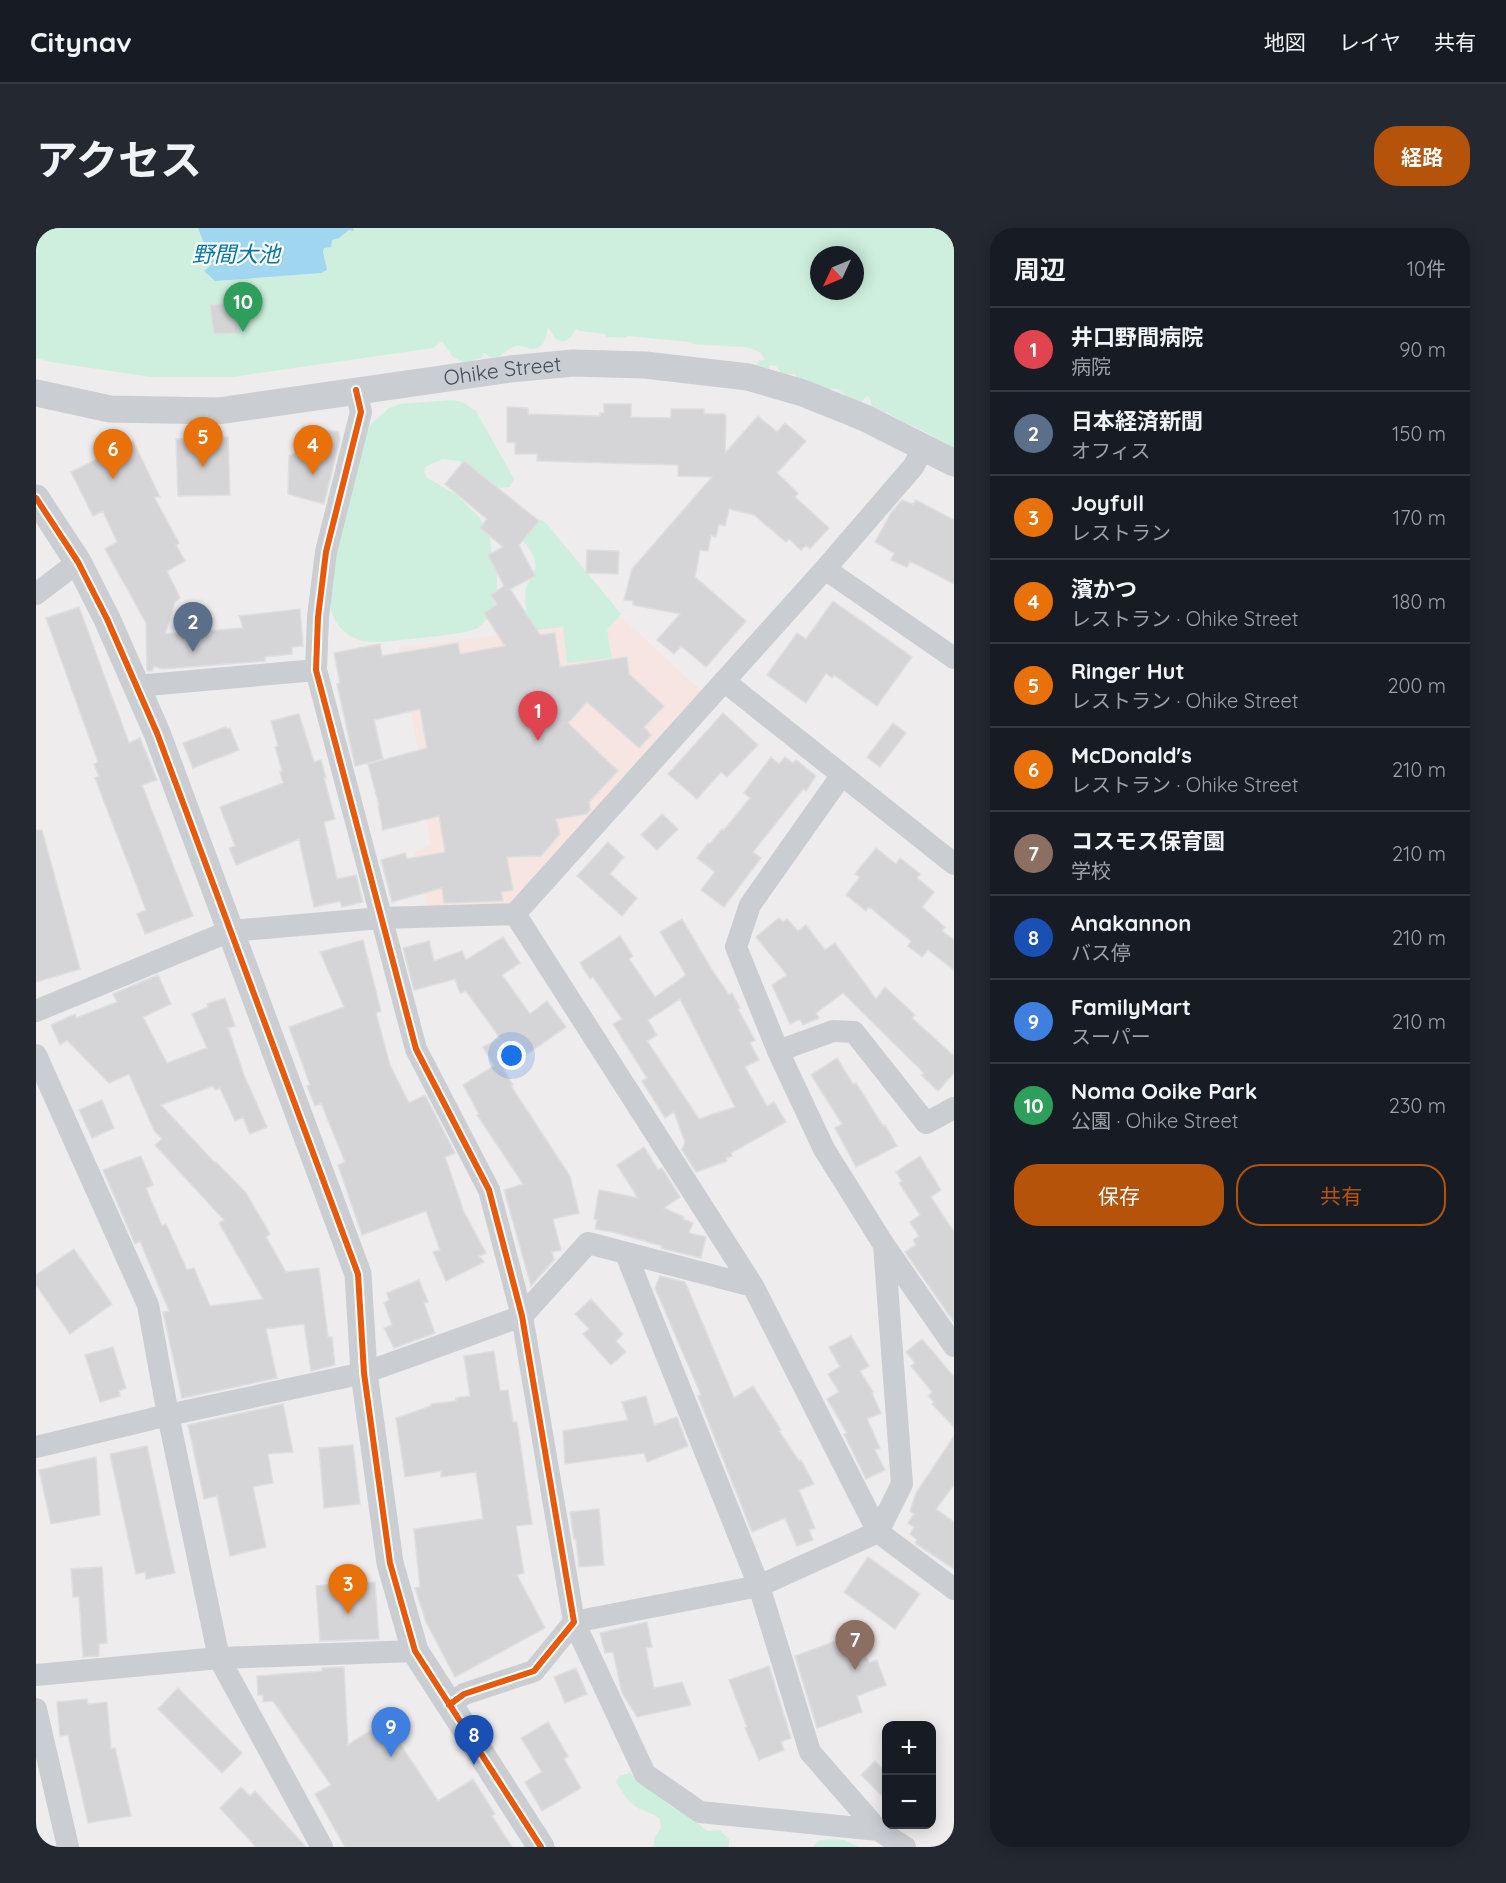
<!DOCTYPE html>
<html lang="ja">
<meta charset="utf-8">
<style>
body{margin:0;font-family:Quicksand,"Noto Sans JP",sans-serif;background:#242831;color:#f1f3f6}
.controls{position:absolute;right:18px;bottom:18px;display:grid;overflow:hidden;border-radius:12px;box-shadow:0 3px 15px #0003}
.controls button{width:54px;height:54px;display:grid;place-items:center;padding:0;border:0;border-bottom:2px solid #363941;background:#171b24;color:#f1f3f6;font:30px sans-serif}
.compass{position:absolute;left:774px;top:18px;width:54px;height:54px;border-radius:50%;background:#171b24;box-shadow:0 3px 15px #0003;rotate:226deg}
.you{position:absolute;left:476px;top:828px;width:21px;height:21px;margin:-15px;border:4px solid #fff;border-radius:50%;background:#1a73e8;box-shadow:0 0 0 9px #1a73e833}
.badge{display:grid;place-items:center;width:39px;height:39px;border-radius:50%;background:#b45309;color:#fff;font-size:20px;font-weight:700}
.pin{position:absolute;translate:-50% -50px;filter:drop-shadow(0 2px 3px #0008)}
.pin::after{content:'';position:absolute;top:32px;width:21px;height:18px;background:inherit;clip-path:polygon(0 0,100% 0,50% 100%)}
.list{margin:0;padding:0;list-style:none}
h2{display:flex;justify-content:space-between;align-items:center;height:78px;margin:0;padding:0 24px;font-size:26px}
h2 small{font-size:20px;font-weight:400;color:#9ea1a6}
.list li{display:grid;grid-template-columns:39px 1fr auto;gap:18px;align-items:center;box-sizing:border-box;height:84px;padding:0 24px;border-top:2px solid #363941}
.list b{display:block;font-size:22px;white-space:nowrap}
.list p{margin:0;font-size:20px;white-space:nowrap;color:#9ea1a6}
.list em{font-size:20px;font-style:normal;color:#9ea1a6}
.actions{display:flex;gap:12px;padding:18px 24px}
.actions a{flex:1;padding:14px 0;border:2px solid #b45309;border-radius:24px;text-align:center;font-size:21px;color:#b45309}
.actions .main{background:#b45309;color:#fff}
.map{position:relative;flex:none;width:918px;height:1619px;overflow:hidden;border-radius:24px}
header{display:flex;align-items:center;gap:36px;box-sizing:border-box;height:84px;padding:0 30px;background:#171b24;border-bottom:2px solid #363941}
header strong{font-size:28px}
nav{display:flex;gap:33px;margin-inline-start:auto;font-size:21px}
.intro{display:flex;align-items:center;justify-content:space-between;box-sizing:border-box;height:144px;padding:0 36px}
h1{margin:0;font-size:42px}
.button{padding:15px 27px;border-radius:24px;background:#b45309;color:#fff;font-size:21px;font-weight:700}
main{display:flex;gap:36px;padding:0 36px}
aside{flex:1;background:#171b24;border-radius:24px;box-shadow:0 3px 15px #0003}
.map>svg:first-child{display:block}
.medical{fill:#f6e5e0}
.green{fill:#ceefde;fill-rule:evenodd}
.water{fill:#a0d6f0}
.building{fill:#d5d4d7;stroke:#dfdedf;stroke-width:1.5;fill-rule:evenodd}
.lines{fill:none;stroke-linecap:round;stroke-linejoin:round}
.minor{stroke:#cacdd1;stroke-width:22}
.tertiary{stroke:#cacdd1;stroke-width:27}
.cycleway-casing{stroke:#fff;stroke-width:10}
.cycleway{stroke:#e8590c;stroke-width:6}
.labels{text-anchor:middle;stroke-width:4.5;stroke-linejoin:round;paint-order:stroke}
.street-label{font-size:21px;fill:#434c5a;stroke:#fff}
.water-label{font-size:22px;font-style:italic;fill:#0275ae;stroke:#fff}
</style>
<header>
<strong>Citynav</strong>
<nav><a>地図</a><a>レイヤ</a><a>共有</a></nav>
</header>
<div class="intro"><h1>アクセス</h1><a class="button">経路</a></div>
<main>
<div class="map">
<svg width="918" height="1619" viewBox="0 0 918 1619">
<rect width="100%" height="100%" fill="#eeecec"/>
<path class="medical" d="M584,388l82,76 -184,211 -89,6 -15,-57 17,-8 -10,-51 5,-3 -28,-142 165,-21 49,30 -5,-27z"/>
<path class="green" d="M0,0h918v225l-8,-7 -1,-3c-9,-3 -14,-9 -22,-12 -13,-7 -25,-9 -36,-19l-7,3 -8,-8 -2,-9 -3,-2 -5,5 -9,3c-9,-9 -13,-20 -29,-13l-27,-10 -2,-7h-13l-6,-8 -6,-1 -2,6 -12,-6 3,-4 6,-1 -5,-8 -14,-5 -53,-3 -2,-2 -63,-6 -2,2 -19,-1 -2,-3 -25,-3 -4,-2 -5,8 -8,5 -8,-4 -7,-11c-2,8 -1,15 -9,20 -9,5 -15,-3 -23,-1 -14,3 -15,20 -32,7l-3,5 -16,5 -12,-6 -11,-16 -9,7 -201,29h-81l-100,-15 -15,-4zM783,27h36v36h-36z
M416,172l10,2 14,9 38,68 -4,8 -10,1 -41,-27 -17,-2 -17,8 -1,5 3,6 30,17 21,21 8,11 4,11 2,22 5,12v26l-5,14 -6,8 -8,8 -12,4c-18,3 -37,5 -55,7 -15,1 -32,5 -47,2 -25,-5 -37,-28 -35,-52l31,-138 8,-24 21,-19 11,-4z
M503,291l7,4 75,91 -14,16 5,28 -45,5 -4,-36 -34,4 -4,-31 1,-12 10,-21 -3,-13 -9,-12v-9l9,-12z
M594,1545l43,35 12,4 22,19 13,-1 9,9v8h-76l2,-10 6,-10 -1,-8c-7,-6 -14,-7 -22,-11 -10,-5 -16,-17 -22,-26l3,-6z
M791,1611l17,1 15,7h-46l5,-6z"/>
<path class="water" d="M162,0h155l1,3 -5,-1 -10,8 -7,2 -1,7 -7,1 -1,4 4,18 -6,3 -106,8 -11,-10 8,-7z"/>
<path class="building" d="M200,74l2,31 -24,1 -4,-29z
M568,176h27v13l40,1v-9h33v5h20l2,2 -1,37 33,-37 19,16 8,-9 21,18 -29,32 21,20 -3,4 34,31 -19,21 -4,-4 -5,5 -12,-11 -3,3 -32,-27 -25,-6 -4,17 -6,-2 -3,13 -5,-2 -3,16 -8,-1 -5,27 51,44 -40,46 -25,-21 -7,8 -17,-14 23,-26 -47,-9v-4l-9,-1 8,-31 80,-92 -34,-1v-11l-141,-4v-7h-22v-11l-8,-1v-35l21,1v6l72,2v-3h4z
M267,198l35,6 2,7 -16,65 -36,-10 1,-38 8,-4z
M192,209l2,58 -52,1 -2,-57z
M97,213l27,56h-6l25,46 -3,2 9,16 -18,10 13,27 -5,4 -10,32 78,-6 -4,-12 61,-7 3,37 -11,1v7l-27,3v4l-103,8 -8,-3 -2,5h-5l-1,-48 -41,-74 12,-7 -14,-31 -10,5 -22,-44z
M428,233l75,60 -20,24 16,31 -25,13 30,46 15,-2 5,34 67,-10 2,17 35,32 -20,21 7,8 -12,13 -52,-46 -19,21 50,48 -29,31 1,8 -3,4 -31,5 4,15 -19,22 -34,1 6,33 -12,2 2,9 -59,2 -2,-15 -50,14 -11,-42 24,-7 2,6 38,-7 -6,-36 -56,14 -5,-24 1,-1 -11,-41 59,-16 -7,-39 -46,11 9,39 -28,7 -18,-82 3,-1 -6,-30 46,-9 2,12 76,-13 2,11 45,-8 -21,-33 13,-9 -6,-9 13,-9 -16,-31 15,-8 -23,-19 7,-9 -42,-35z
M866,272l11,4 3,-4 38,20v64l-44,-23 -3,6 -16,-7 3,-7 -19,-11 16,-29z
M551,322l32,1 -1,23 -32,-1z
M797,373l79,56 -35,49 -43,-31 -2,3 -6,-5 -20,30 -39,-28 30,-42 9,6z
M43,379l50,136 11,-5 17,42 -15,5 51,131 -48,18 -8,-20 9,-4 -51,-132 4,-2 -5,-12 4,-2 -52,-144z
M687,485l35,32 -31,32 -6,-5 -24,27 -29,-25z
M263,486l15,48 7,-2 5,18h-2l11,41 -11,3 13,57 19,-4 7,27 -21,5 -2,-6 -26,6 -15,-68 -63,26 -7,-17 6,-2 -15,-39 63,-24 -3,-11 2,-1 -7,-24 3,-1 -7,-25z
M857,495l13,10 -26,34 -13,-10z
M190,499l1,2 3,-1 9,22 -46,18 -10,-25z
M735,529l8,7 6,-7 8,6 3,-3 20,16 -10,15 -3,-2 -50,63 8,6 -37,49 -23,-17 14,-18 -18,-14 11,-15 2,1 12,-15 2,1 26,-32 -6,-5z
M626,586l16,15 -21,21 -16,-15z
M0,602h6l38,139 -44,13z
M572,614l16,15 -14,17 27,24 -15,18 -45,-40z
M840,620l20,16 4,-6 20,16 -3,4 17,14 -12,15 23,20 -3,4 12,9v30l-26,-20 -6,7 -14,-11 3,-5 -42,-34 -3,4 -20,-16 14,-18 -5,-3z
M743,690l4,4 4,-3 11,12 8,-6 19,25 10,-7 41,56 9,-12 30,28 -3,3 42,38v17l-16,18 -17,-16 3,-2 -81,-80 -27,20 3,5 -16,7 -3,-6 -10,5 -18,-39 15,-10 -31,-38z
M646,691l30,51 17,25 3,-2 8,15 -2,1 17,31 -5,3 9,17 -14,7 22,39 7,-4 12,20 -55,31 1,3 -6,2 1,3 -31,11 -14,-22 3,-8 -11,-30 -9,6 -23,-37 5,-3 -34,-54 9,-5 -29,-42 -3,2 -10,-16 40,-27 13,20 -4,3 26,38 31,-22 -26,-43zM644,771l55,108 -36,12 -52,-78 10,-6 -9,-15z
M467,709l17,26 -18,12 28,39 17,-13 19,26 -62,43 9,15 -2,1 59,90 9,37 -26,6 8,31 -9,2 2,8 -23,26 -27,-96 19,-6 -46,-69 2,-1 -16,-29 31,-19 -11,-19 17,-9 -34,-47 -6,2 -5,-14 -41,11 -11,-42 26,-7 5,20 28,-10 4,9z
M327,712l18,71 -5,2 14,52 19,38 16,-8 30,58 -10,4 19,55 22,41 -7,3 5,6 -38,19 -13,-29 7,-2 -14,-39 -64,24 -24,-70 7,-3 -24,-59 -6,3 -8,-20 3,-1 -21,-58 55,-20 -24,-55z
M122,747l13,29 -28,13 24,46 40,-15 -15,-34 16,-7 -1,-3 18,-6 10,28 -7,2 16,47 23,52 -17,7 -7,-17 -8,4 -15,-33 -5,2 -2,-4 -52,19 54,58 1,-1 30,31 24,41 -4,3 20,35 33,-4 9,69h4l3,28 -24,6 -7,-47 -38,5 11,49 -95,20 -19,-86 6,-1 -29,-70 -5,3 -32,-74 38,-14 12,29 -7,3 16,38 4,-2 21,46 7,-2 16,38 53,-7 -44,-76 5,-3 -69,-75 7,-6 -8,-9 -25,-56 -20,9 -42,-43 -7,5 -9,-20 24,-11 1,4 41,-16 -4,-8z
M801,830l16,26 3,-1 27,43 2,-1 12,21 -41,21 -21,-39 7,-4 -31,-49z
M66,872l12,28 -22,10 -13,-28z
M608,919l14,23 4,-2 18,29 -16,11 20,9 -1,2 10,4 -4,10 17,4 -5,21 -40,-10 1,-2 -45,-13 -22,-4 2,-9 -3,-1 5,-29 39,8 -21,-33z
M884,928l21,34 -10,7 23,35v90l-49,-70 11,-7 -3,-5 6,-4 -9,-14 10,-7 -21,-32 3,-2 -6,-9z
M38,1021l38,55 -42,30 -34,-49v-10z
M624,1048l25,6 49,116 19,-12 28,44 -2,1 20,30 2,-1 13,24 -15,6 16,38 -6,2 4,10 -16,6 -12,-28 -33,14 -54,-136 3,-1 -46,-107z
M383,1052l9,22 -4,1 11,30 -41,15 -10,-20 8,-3 -8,-22 5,-3 -2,-7z
M555,1071l32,35 -7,7 10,11 -15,13 -28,-31 6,-5 -14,-15z
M815,1108l18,30 -9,5 13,21 -1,1 9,20 -14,6 13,29 -5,2 10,20 -19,9 -22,-45 3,-1 -20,-34 12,-7 -11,-18 12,-7 -11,-20z
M886,1111l32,38v50l-22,-23 2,-2 -6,-6 4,-4 -21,-26 4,-3 -9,-11z
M77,1119l13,41 -7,3 1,5 -20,6 -15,-47z
M458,1123l6,40 8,-1 5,32h4l15,102 -16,2 8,47 -7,2 28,53 -90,49 -29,-55 -11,-34 5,-1 -6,-58 69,-10 -7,-47 -35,5v-6l-36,6 -9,-59 35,-12v-2l25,-3v-3l14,-2 -6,-40z
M610,1168l8,29 23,-8 11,29 -41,16 -3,-9 -79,11 -2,-33 65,-11 -6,-18z
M247,1176l10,48 -25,2 5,29 -20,4 13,60 -36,9 -13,-60 -13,3 -16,-74z
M918,1208v49l-18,24 18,13v47l-39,-26 2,-3 -7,-6 4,-7 -6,-4 6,-9 -4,-3 6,-18z
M317,1217l7,59 -36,4 -5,-60z
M111,1218l28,127 -29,6 -1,-7 -9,2 -26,-120z
M60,1229l4,58 -49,9 -12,-54z
M563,1281l5,56 -25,2 -3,-28h-2l-4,-27z
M832,1329l52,37 -25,35 -51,-37z
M66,1339l5,76 -8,1v12l-16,1 -4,-60h-6l-2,-28z
M322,1349v6l17,-1 4,57 -59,2 -4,-55 20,-2v-6z
M611,1394l5,25 -6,1 8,40 28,-6 9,23 -54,12 -15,-24 -9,-41 -8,1 -5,-20z
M822,1405l11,30 8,-3 9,25 -29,11 5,16 -45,16 -22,-72z
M733,1438l22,72 -10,4 3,8 -25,10 -14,-32 2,-1 -18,-47z
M308,1439l4,78 37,-24 53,80 35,-22 22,35 -3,2 20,31h-167l-30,-53 16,-9 -58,-84 -10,1v-7h-5l-1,-19 65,-5v-3z
M540,1440l11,26 -22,9 -11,-26z
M142,1460l64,65 -20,20 -64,-64z
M51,1471l1,5 19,-2 4,47 4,-1 16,68 -43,7 -20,-88 -8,1 -3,-34z
M512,1494l20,34 -4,3 17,29 -39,23 -17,-29 17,-10 -21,-34z
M839,1533l11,12v27l-25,-25z
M205,1559l9,9 5,-5 51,56h-50l-36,-39z"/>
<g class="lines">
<path class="minor" d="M320,162l5,22 -35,140 -8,65 -2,53 100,379 73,141 33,126 52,306 -40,49 -70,23 -15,11
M789,341l129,89
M0,366l42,-32
M688,453l230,183
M100,458l180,-16
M805,548l-91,129 -14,42 42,104 46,98 60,96 70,101
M479,686l238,372 125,246 76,57
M0,783l194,-80 151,-13 134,-4 310,-345 88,-102 11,-20
M742,823l55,-20 21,1 72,91 28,-15
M0,827l112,250 20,110 51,243 103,189
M590,1026l133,332 51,166 68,78 27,17
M0,1219l132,-32 196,-42 158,-57 66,-73 165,43
M0,1447l183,-17 196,-7
M0,1481l32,138
M842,1602l-178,-18 -55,-38 -71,-152 185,-36 119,-54 24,-48 -18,-239"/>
<g class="tertiary">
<path id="s1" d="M0,165l74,16 108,2 292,-42 63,-6 72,2 103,12 55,16 62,25 89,45"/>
<path d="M0,270l42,64 29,57 50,114 201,541 6,99 26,190 25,88 126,196"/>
</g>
<g class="cycleway-casing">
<path id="cycleway" d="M320,162l5,22 -35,140 -8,65 -2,53 100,379 73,141 33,126 52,306 -40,49 -70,23 -15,11
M0,270l42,64 29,57 50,114 201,541 6,99 26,190 25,88 126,196"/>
</g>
<use href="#cycleway" class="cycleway"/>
</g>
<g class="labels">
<g class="street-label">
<text dy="7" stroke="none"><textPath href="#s1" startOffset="471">Ohike Street</textPath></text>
</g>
<g class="water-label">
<text x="200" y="34">野間大池</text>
</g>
</g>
</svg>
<div class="controls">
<button>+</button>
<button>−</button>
</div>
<svg class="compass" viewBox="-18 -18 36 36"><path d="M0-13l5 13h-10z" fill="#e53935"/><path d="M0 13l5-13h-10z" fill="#9ea1a6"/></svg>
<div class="you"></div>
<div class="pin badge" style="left:502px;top:513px;background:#e0444e">1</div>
<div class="pin badge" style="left:157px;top:424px;background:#5c6f8a">2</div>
<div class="pin badge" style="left:312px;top:1386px;background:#e8710a">3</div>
<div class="pin badge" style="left:277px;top:247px;background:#e8710a">4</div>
<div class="pin badge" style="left:167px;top:239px;background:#e8710a">5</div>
<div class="pin badge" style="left:77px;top:251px;background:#e8710a">6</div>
<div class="pin badge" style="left:819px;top:1442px;background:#8d6e63">7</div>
<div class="pin badge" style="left:438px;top:1537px;background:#1a4fb4">8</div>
<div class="pin badge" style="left:355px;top:1529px;background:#3f7fe0">9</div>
<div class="pin badge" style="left:207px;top:104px;background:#2e9e5b">10</div>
</div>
<aside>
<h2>周辺<small>10件</small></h2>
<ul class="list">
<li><span class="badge" style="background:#e0444e">1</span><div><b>井口野間病院</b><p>病院</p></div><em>90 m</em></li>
<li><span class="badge" style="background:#5c6f8a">2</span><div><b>日本経済新聞</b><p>オフィス</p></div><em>150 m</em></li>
<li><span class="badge" style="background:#e8710a">3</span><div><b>Joyfull</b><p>レストラン</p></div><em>170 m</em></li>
<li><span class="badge" style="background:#e8710a">4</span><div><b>濱かつ</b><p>レストラン · Ohike Street</p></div><em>180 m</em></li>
<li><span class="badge" style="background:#e8710a">5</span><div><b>Ringer Hut</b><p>レストラン · Ohike Street</p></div><em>200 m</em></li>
<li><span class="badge" style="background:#e8710a">6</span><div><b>McDonald's</b><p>レストラン · Ohike Street</p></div><em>210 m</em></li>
<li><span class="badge" style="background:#8d6e63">7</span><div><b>コスモス保育園</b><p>学校</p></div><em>210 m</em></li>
<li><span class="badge" style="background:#1a4fb4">8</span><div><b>Anakannon</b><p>バス停</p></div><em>210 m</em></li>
<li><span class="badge" style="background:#3f7fe0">9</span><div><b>FamilyMart</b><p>スーパー</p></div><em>210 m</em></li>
<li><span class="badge" style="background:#2e9e5b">10</span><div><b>Noma Ooike Park</b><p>公園 · Ohike Street</p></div><em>230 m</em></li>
</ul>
<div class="actions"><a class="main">保存</a><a>共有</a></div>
</aside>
</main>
